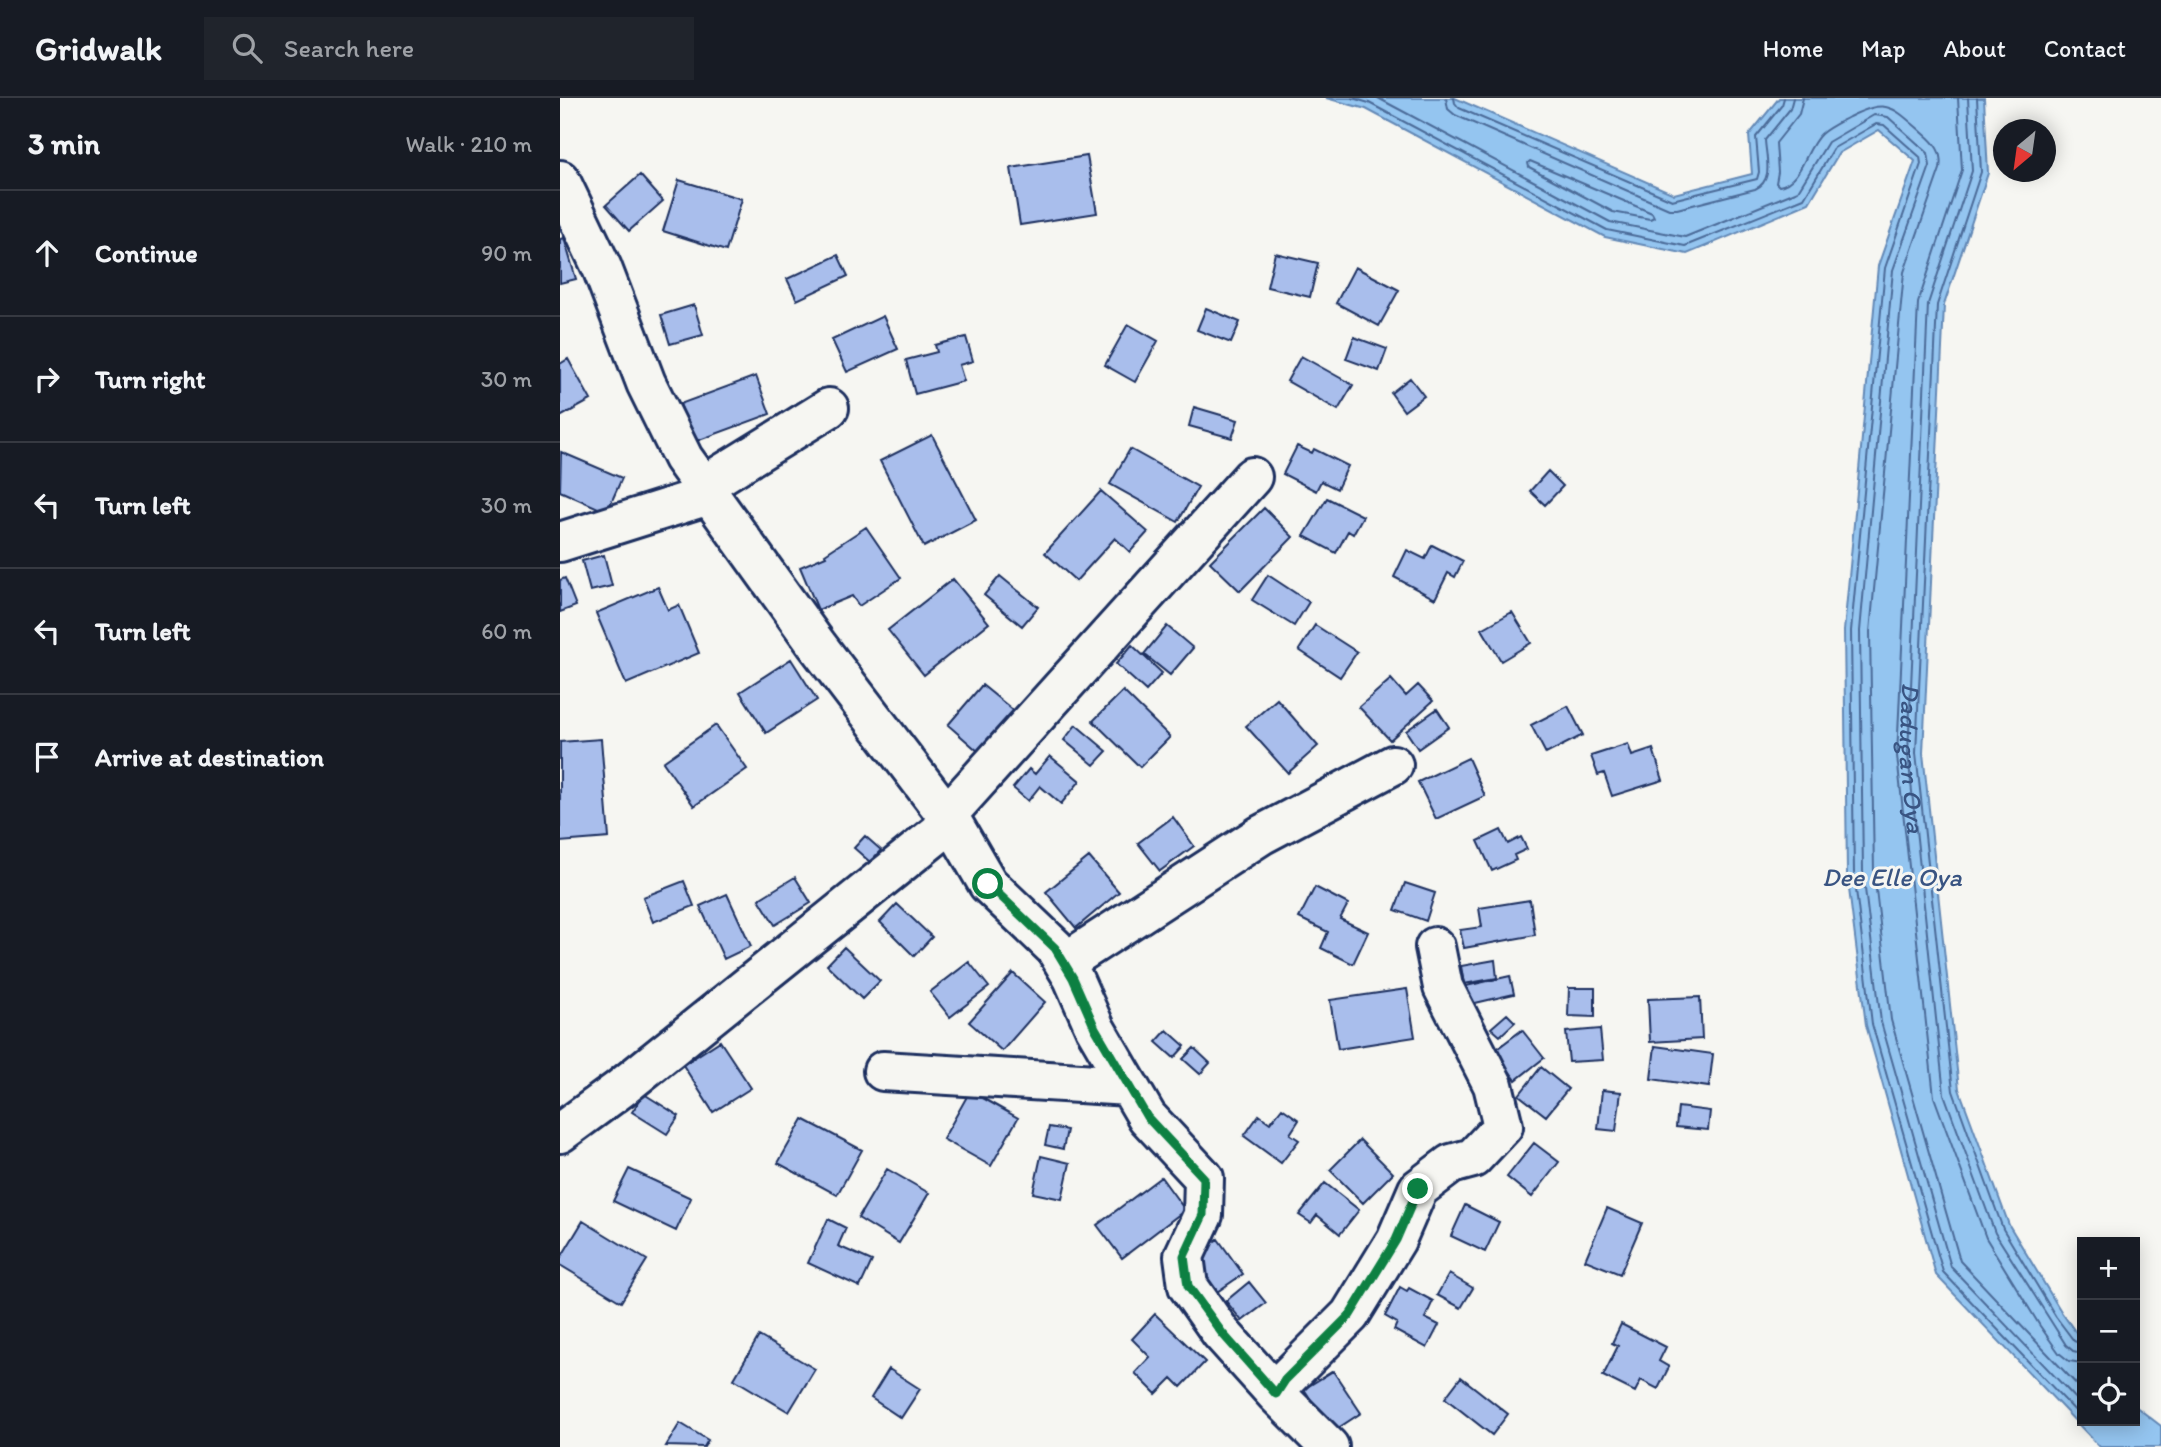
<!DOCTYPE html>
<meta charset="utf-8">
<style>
body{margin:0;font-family:Itim,sans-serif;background:#20242c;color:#f1f3f6}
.controls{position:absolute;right:21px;bottom:21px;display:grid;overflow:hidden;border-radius:0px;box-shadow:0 4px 18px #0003}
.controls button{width:63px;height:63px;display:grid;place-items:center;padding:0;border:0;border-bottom:2px solid #363941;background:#171b24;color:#f1f3f6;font:35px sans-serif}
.compass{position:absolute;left:1433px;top:21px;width:63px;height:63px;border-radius:50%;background:#171b24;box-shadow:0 4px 18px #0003;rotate:209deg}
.stop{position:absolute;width:21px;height:21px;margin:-16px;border:5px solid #0b8043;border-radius:50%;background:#fff}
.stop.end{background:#0b8043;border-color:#fff;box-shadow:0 2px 7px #0008}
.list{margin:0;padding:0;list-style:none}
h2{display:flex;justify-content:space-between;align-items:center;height:91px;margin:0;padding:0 28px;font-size:30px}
h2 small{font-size:23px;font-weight:400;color:#9ea1a6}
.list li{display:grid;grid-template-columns:46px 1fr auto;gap:21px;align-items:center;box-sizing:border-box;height:126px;padding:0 28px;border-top:2px solid #363941}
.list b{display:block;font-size:26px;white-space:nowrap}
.list em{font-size:23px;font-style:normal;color:#9ea1a6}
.icon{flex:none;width:38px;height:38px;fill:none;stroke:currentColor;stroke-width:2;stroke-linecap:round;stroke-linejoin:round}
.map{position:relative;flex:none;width:1601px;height:1349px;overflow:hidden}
header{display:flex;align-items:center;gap:42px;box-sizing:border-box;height:98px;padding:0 35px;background:#171b24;border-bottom:2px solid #363941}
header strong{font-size:33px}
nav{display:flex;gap:38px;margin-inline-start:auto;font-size:24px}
.search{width:490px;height:63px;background:#20242c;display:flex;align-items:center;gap:18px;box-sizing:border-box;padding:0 24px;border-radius:0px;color:#9ea1a6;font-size:26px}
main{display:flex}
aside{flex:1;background:#171b24}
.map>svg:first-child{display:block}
.water{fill:#94c5f0;stroke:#6489b6;stroke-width:2}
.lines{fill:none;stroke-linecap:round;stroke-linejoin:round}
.shore{stroke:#4b6b98;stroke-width:2}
.building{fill:#a9beec;stroke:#1b2f5e;stroke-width:2}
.minor-casing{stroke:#1b2f5e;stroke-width:44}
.minor{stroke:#f6f6f2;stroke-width:38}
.route{stroke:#0b8043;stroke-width:9}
.labels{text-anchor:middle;stroke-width:6;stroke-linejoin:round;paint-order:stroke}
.water-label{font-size:26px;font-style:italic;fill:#395482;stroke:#f6f6f2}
</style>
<header>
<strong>Gridwalk</strong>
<div class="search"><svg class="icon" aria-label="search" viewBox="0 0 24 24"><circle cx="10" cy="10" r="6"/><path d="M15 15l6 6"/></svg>Search here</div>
<nav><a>Home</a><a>Map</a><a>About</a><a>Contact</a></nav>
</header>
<main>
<aside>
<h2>3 min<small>Walk · 210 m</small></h2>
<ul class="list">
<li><svg class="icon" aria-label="ahead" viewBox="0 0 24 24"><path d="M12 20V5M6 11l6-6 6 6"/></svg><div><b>Continue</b></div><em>90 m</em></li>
<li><svg class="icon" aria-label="right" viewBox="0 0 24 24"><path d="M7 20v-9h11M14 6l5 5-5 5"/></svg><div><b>Turn right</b></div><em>30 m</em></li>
<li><svg class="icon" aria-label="left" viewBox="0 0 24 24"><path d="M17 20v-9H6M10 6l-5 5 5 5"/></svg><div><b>Turn left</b></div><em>30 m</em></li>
<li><svg class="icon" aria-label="left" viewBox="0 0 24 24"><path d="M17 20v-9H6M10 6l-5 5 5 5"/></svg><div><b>Turn left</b></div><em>60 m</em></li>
<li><svg class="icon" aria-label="arrive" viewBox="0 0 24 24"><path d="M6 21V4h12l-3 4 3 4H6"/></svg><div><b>Arrive at destination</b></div></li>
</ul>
</aside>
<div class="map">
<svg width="1601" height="1349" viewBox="0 0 1601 1349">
<rect width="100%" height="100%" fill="#f6f6f2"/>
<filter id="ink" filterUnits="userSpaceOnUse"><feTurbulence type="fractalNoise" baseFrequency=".0143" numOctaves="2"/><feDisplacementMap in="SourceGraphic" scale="14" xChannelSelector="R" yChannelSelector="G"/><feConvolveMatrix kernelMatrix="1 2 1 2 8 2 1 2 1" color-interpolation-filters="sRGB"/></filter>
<g filter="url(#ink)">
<path class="water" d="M766,0h129l219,96 78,-20 -3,-39 30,-37h205l4,75 -44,132 -21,448 36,336 50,136 53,88 20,28v80h53v-15l26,20v21h-61l-164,-172 -70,-250 -19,-152 -3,-242 34,-365 37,-105 -36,-31 -40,23 -30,50 -122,51 -82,-17 -239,-128z"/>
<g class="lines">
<g class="shore">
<path d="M792,0l17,5 238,127 78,16 119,-48 30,-50 42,-24 8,1 36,32 1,7 -36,104 -34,363 3,242 18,151 71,248 139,146"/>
<path d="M818,0l232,124 75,15 113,-46 30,-49 46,-27 14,2 40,36 2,13 -37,104 -33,361 3,241 18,150 70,245 131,138"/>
<path d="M886,0l2,11 7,6 214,94h8l78,-20c19,-8 11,-31 10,-49l25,-31 3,-11"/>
<path d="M894,0l1,5 4,5 213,92 85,-21 2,-7 -3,-35 26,-32 2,-7"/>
<path d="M1243,0l-4,16 -23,29 2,29 -2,11 3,3c23,-4 26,-37 42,-52 8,-7 19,-12 28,-17 39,-19 43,-11 74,16 12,10 20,19 17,36l-36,103 -34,360 4,240 17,148 69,241 122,129"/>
<path d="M1398,0l4,72 -44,133 -21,453 37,341 52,141 54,88 19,27 10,8 13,2"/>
<path id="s1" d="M1408,0l4,73 -44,133 -20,450 36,340 51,139 71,112 7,6 9,2"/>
<path d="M1417,0l4,74 -44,133 -21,448 37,338 50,138 53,88 18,24 8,3"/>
<path d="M970,63l122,52 2,4 -4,2 -37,-7 -84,-45 -1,-4z"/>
</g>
</g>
<path class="building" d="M527,58l10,57 -77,12 -9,-57z
M80,77l23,26 -34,30 -23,-26z
M119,82l63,19 -16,52 -63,-20z
M4,140l12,41 -16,4v-44z
M715,155l43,10 -8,34 -43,-10z
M278,157l10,21 -51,24 -10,-21z
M795,169l44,23 -20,36 -43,-23z
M134,207l9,30 -33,9 -9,-29z
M646,210l34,14 -9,21 -34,-13z
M323,218l15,33 -51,23 -15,-32z
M568,226l30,17 -23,41 -30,-17z
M406,239l7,24 -14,4 5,16 -49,13 -9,-34 31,-8 -2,-7z
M794,239l33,12 -8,22 -33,-12z
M741,258l52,29 -15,25 -51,-29z
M8,261l23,41 -31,17v-53z
M196,278l14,38 -76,28 -14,-38z
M850,280l14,18 -20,15 -13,-18z
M634,309l44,13 -6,18 -43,-12z
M372,337l44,85 -52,27 -44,-86z
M737,348l15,7 2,-4 34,17 -11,23 -16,-8 -5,10 -33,-17z
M570,351l68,38 -20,35 -68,-38z
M1,354l61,26 -15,34 -47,-21z
M988,373l15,15 -18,19 -15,-14z
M541,393l47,41 -18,20 -15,-14 -39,43 -31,-28z
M767,400l36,18 -10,18 -5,-3 -12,22 -32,-17z
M704,410l29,29 -53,54 -30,-29z
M306,429l35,51 -42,28 -7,-10 -34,14 -18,-43 26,-11 -1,-2z
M872,447l31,16 -8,16 -7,-4 -13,26 -41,-22 13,-27 18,9z
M44,457l8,31 -22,5 -8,-30z
M708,477l41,27 -15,24 -42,-26z
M440,478l38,31 -16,19 -38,-31z
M5,480l11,28 -16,6v-32z
M393,481l36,44 -65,52 -36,-45z
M98,489l10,23 11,-5 20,48 -73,31 -30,-71z
M952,514l19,31 -30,18 -19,-32z
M755,527l42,27 -17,25 -41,-27z
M607,528l26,22 -23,27 -26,-21z
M572,547l30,28 -16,18 -30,-27z
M231,561l26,41 -51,33 -26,-41z
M831,581l15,17 12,-11 15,16 -43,39 -31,-33z
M422,587l32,26 -35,41 -31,-27z
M563,593l47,46 -30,30 -47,-46z
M717,601l41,47 -30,27 -42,-47z
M1008,608l15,29 -37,19 -15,-29z
M877,611l12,18 -31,22 -12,-18z
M156,627l31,44 -53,37 -31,-44z
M516,627l31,26 -13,14 -30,-25z
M41,641l8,99 -49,4v-100z
M1068,646l4,12 21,-7 10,31 -51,16 -8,-23 -6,2 -7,-19z
M490,658l30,25 -19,23 -21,-18 -12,15 -15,-13 16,-19 6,5z
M908,660l17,38 -49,23 -18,-37z
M613,719l21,29 -34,25 -22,-28z
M941,732l7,14 13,-7 6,12 -13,6 2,5 -24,11 -14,-30z
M305,738l16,14 -11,12 -16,-14z
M529,759l30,35 -43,36 -30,-36z
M235,779l16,26 -36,22 -16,-26z
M124,783l10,25 -41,16 -10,-25z
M845,785l30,10 -9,28 -31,-11z
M755,789l33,17 -8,15 28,13 -15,32 -32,-16 7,-16 -29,-14z
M167,796l24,52 -27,13 -24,-53z
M970,802l5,35 -71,13 -4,-18 22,-3 -3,-19z
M337,806l35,33 -18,19 -34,-34z
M284,849l36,34 -18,18 -35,-34z
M935,862l2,18 -33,6 -3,-18z
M409,864l20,25 -39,30 -20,-25z
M453,875l32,29 -43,49 -33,-29z
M950,878l4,18 -43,10 -5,-18z
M1009,890h26v29l-27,-1z
M847,891l8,48 -77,12 -8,-49z
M1140,899l2,42 -52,3 -2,-43z
M947,916l8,8 -15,14 -9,-8z
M1040,931l3,31 -34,2 -3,-30z
M607,932l18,16 -11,12 -18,-16z
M962,932l22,28 -28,22 -22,-29z
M160,943l31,47 -38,24 -30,-47z
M1095,948l58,8 -4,33 -58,-8z
M634,950l16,15 -10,11 -17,-15z
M981,969l27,22 -22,27 -27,-21z
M1042,992l19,2 -5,39 -18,-2z
M410,993l48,27 -27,48 -48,-27z
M84,996l35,22 -12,18 -35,-22z
M1118,1009l32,4 -2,19 -32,-3z
M722,1010l17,12 -9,14 9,6 -18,23 -37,-27 15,-21 11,8z
M243,1021l59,31 -25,45 -59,-32z
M489,1029l18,3 -4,19 -18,-4z
M800,1042l33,33 -30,30 -33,-33z
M974,1045l25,19 -27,35 -25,-20z
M481,1058l29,7 -8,36 -29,-6z
M69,1071l62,29 -15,33 -63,-30z
M327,1071l42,24 -30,50 -41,-25z
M601,1079l24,33 -63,48 -25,-33z
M765,1085l34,27 -19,24 -23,-19 -6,8 -12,-8z
M905,1107l34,17 -14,30 -34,-16z
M1047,1110l35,15 -22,51 -35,-14z
M268,1121l18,9 -8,18 34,15 -12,26 -52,-24z
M23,1123l64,39 -26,42 -61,-37v-6z
M658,1141l25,35 -32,22 -25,-35z
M889,1176l24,14 -12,20 -24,-13z
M689,1184l17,21 -24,18 -16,-20z
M840,1189l7,4 2,-3 24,13 -8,17 14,7 -12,23 -33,-18 3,-7 -12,-7z
M595,1216l50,48 -24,25 -9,-9 -16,16 -21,-21 15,-16 -18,-18z
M1061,1226l45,23 -7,14 10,6 -11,22 -17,-9 -6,12 -32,-16 15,-30 -6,-3z
M199,1238l56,33 -26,43 -55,-33z
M329,1271l31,20 -19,29 -30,-20z
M773,1273l28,42 -29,19 -28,-43z
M901,1279l47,37 -16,21 -47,-37z
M120,1325l28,17 -4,7 -38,-1z"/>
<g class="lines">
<g class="minor-casing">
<path id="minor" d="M0,82l42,88 44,115 37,75 134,187 135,177 36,62 67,64 18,30 22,50 52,89 57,61 -1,37 -19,41 4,30 33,47 55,61 53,53
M143,388l126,-78
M0,444l149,-47
M387,717l305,-338
M504,865l197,-128 132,-70
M323,973l246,15
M0,1035l60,-44 332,-267
M716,1296l9,-14 65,-65 46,-75 22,-51 33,-25 22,-6 30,-32 -10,-41 -50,-98 -8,-40"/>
</g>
<use href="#minor" class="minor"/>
</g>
</g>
<g class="lines" filter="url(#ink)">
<path class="route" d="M428,786l67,64 18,30 22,50 52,89 57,61 -1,37 -19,41 4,30 34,47 54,61 9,-14 65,-65 46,-75 22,-51"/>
</g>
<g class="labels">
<g class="water-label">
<text dy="9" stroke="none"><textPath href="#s1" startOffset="668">Dadugan Oya</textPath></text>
<text x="1332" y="788">Dee Elle Oya</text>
</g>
</g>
</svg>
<div class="controls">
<button>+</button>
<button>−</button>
<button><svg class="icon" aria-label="locate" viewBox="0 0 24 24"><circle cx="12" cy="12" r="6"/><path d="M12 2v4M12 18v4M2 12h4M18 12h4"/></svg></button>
</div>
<svg class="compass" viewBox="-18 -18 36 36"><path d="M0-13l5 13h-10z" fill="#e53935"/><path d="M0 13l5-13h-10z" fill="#9ea1a6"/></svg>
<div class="stop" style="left:428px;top:786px"></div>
<div class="stop end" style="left:858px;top:1091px"></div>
</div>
</main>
